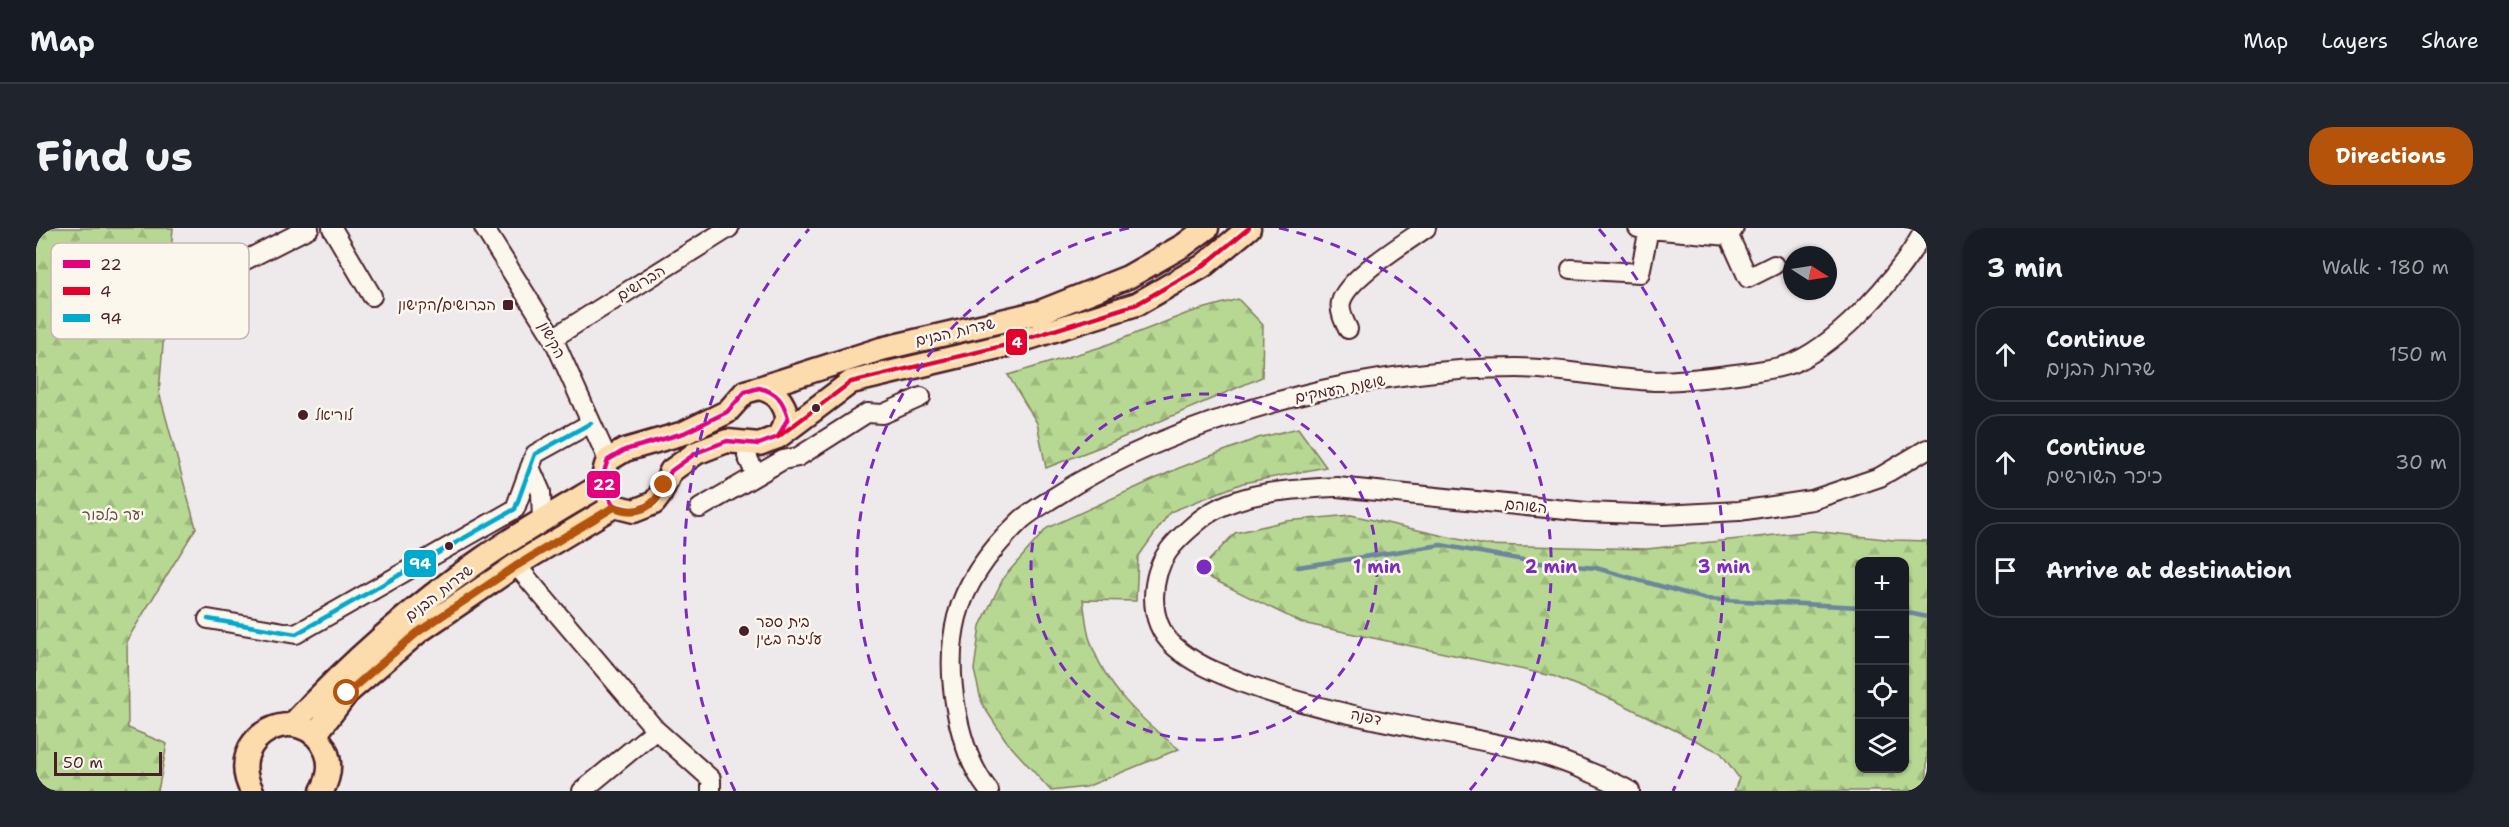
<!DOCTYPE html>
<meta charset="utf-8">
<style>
body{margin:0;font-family:"Shantell Sans","Playpen Sans Hebrew",sans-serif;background:#20242c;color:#f1f3f6}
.controls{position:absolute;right:18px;bottom:18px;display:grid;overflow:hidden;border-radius:12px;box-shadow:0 2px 4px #0004}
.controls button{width:54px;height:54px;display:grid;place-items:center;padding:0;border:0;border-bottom:2px solid #363941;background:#171b24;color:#f1f3f6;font:30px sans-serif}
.compass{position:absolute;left:1747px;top:18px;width:54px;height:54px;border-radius:50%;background:#171b24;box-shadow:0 2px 4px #0004;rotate:102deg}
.scale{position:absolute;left:18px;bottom:15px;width:108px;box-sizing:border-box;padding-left:6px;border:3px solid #4a1f2b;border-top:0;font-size:16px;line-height:21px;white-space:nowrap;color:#4a1f2b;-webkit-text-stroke:4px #fbf7ec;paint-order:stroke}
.stop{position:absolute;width:18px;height:18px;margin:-14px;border:4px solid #b45309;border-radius:50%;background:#fff}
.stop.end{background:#b45309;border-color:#fff;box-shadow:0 2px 6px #0008}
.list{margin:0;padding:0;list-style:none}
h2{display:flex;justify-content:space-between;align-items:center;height:78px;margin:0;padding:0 24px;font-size:26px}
h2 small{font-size:20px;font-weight:400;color:#9ea1a6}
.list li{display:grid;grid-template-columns:39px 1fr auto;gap:18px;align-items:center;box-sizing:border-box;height:96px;margin:0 12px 12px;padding:0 12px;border:2px solid #363941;border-radius:24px}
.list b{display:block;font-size:22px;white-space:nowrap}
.list p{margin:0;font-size:20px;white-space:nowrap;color:#9ea1a6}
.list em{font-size:20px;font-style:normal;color:#9ea1a6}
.icon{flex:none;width:33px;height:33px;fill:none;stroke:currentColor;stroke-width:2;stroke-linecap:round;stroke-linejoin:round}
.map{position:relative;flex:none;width:1891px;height:563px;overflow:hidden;border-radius:24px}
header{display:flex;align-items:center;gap:36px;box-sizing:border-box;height:84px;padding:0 30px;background:#171b24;border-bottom:2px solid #363941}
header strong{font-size:28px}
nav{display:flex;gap:33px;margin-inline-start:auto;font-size:21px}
.intro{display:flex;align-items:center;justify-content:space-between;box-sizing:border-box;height:144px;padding:0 36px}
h1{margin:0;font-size:42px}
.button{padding:15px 27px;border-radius:24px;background:#b45309;color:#fff;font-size:21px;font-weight:700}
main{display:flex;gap:36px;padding:0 36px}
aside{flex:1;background:#171b24;border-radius:24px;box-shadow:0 2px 4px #0004}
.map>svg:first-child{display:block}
.forest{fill:url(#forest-firs);stroke:#807c5e;stroke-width:1.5;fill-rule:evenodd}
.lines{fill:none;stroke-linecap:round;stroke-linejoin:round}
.stream{stroke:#6d869b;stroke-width:4.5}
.minor-casing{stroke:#4a1f2b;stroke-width:22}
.major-casing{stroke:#4a1f2b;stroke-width:27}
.minor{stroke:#fbf7ec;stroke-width:18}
.major{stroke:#fcdcac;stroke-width:22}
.bus-1-casing{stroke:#fbf7ec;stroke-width:9}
.bus-2-casing{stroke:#fbf7ec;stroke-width:9}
.bus-3-casing{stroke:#fbf7ec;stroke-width:9}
.bus-1{stroke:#e5007d;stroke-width:4.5}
.bus-2{stroke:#e4002b;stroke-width:4.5}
.bus-3{stroke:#00a9ce;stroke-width:4.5}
.route{stroke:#b45309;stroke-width:8}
.ring{fill:none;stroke:#7b2cbf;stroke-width:3;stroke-dasharray:10 8}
.poi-dot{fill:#4a1f2b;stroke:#fbf7ec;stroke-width:2}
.labels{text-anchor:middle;stroke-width:5;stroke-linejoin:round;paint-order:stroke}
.street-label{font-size:15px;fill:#4a1f2b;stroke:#fbf7ec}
.poi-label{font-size:15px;fill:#4a1f2b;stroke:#fbf7ec;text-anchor:start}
.park-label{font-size:15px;fill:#654d45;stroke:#fbf7ec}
.key{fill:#fbf7ec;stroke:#c6b6b2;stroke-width:1.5}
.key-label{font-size:16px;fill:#4a1f2b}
.centre{fill:#7b2cbf;stroke:#fbf7ec;stroke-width:3}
.ring-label{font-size:18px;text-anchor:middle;font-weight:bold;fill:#7b2cbf;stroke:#fbf7ec;stroke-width:5;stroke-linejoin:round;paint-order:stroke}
.line-badge{stroke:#fbf7ec;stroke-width:2}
.badge-label{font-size:16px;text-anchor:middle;font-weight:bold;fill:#fff}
</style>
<header>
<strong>Map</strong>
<nav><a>Map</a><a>Layers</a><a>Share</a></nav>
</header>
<div class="intro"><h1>Find us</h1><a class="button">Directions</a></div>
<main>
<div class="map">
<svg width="1891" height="563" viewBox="0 0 1891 563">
<defs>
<pattern id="forest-firs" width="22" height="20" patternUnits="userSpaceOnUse" patternTransform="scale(1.5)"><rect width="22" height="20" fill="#b6d892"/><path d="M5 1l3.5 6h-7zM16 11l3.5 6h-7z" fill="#9eb97e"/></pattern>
</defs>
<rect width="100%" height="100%" fill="#eeeaeb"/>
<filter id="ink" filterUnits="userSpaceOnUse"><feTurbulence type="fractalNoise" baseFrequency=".0167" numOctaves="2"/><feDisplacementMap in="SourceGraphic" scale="12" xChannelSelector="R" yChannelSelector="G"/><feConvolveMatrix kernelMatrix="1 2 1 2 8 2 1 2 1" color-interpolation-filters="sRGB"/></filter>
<g filter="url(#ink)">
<path class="forest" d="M0,0h137l-14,164 37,136 -69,112 1,88 39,16 -9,47h-122z
M1202,71l25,26 -1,52 -152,66 -64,25 -9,-45 -29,-48 93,-28 87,-34z
M1262,200l28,39 -83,16 -73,29 -32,45 -2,44 -53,-1c2,12 3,25 6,37 15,49 51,82 90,112l-93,38 -35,4 -44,-49 -25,-38 -8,-34 6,-44 24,-49 43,-49 132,-60 79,-30z
M1315,287l133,30 163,4 166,-18 81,9 33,1v250h-193l5,-13 -18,-25 -105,-52 -63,-25 -251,-53 -104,-51 37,-39 51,-12zM1824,334h44v206h-44z"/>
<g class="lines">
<path class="stream" d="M1262,339l143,-22 99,18 56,5 110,31 154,8
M1868,384l23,5"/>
<g class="minor-casing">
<path id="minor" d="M296,0l40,68
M448,0l69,110 55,122
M1602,0l91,8 5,-8
M1693,8l19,42 26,-13
M192,41l81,-41
M1535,41l69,4 9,-44
M1312,101c-4,-8 -9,-18 -7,-27 6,-24 64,-59 85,-74
M517,110l176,-110
M712,215l-1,13 9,19
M494,239l11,25 1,29
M664,280l83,-48 15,-3 69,-44 16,1 38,-17
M480,337l140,165 55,49v12
M172,391l88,15 219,-125 20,-55 56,-31
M546,563l74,-61
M953,563c-33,-42 -45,-122 -32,-174 9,-36 37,-71 64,-97 9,-8 21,-15 32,-22 73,-48 160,-80 245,-102 68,-18 149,-28 219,-28 46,0 91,11 137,13 30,0 60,-4 90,-8 16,-3 36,-4 51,-11 46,-21 108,-89 130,-134
M1594,563c-25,-14 -73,-33 -101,-40 -94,-22 -192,-33 -283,-67 -26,-10 -51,-19 -72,-38 -14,-13 -20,-30 -20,-49 1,-38 19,-55 47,-78 36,-28 92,-30 136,-32l249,25 77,3 76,-4 73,-11 68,-23 47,-28"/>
</g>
<g class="major-casing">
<path id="major" d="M723,160c18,4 24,13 29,30l-10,19 -19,7 -32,-3 -31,12 -25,18 -11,24 -6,8 -20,8 -20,-5c-12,-18 -14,-26 -6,-46l17,-10 59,-17 43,-21 18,-20z
M723,160l122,-39 159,-37 88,-35 56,-32 23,-17
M742,209l73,-55 156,-37 130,-41 66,-38 46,-38
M256,497c55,-60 123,-120 190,-166 39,-27 81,-51 121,-75
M279,507l32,-42 71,-61 98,-67 98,-59
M216,563c-30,-55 50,-94 74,-40 6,14 3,27 -4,40"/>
</g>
<use href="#minor" class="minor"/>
<use href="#major" class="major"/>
<g class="bus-1-casing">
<path id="bus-1" d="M723,160c18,4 24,13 29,30l-10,19 -19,7 -32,-3 -31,12 -25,18 -11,24 -6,8 -20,8 -20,-5c-12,-18 -14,-26 -6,-46l17,-10 59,-17 43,-21 18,-20z"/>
</g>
<g class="bus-2-casing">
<path id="bus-2" d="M742,209l73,-55 156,-37 130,-41 66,-38 46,-38"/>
</g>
<g class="bus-3-casing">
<path id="bus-3" d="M172,391l88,15 219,-125 20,-55 56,-31"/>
</g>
<use href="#bus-1" class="bus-1"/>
<use href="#bus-2" class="bus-2"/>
<use href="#bus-3" class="bus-3"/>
</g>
</g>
<g class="lines" filter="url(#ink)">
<path class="route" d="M311,465l71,-61 98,-66 98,-59c23,9 41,1 50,-22"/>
</g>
<g class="ring">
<circle cx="1168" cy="339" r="173"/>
<path d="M902 562A347 347 0 0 1 1093 0M1243 0A347 347 0 0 1 1434 562"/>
<path d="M699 563A520 520 0 0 1 773 1M1563 1A520 520 0 0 1 1637 563"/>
</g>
<g class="poi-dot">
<rect x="466" y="71" width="12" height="12" rx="3"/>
<circle cx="780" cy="180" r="5"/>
<circle cx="267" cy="187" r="6"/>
<circle cx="413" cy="318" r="5"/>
<circle cx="708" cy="403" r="6"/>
</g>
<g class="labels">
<g class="street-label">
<text transform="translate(605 55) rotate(-32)" y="5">הברושים</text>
<text transform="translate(919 104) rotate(-13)" y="5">שדרות הבנים</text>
<text transform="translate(516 112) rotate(62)" y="5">הקישון</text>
<text transform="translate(1304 161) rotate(-11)" y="5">שושנת העמקים</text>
<text transform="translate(1490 278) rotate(6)" y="5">השוהם</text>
<text transform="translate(403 365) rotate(-38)" y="5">שדרות הבנים</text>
<text transform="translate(1330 489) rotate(12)" y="5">דפנה</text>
</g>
<g class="poi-label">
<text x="460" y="82" text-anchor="end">הברושים/הקישון</text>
<text x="279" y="192">לוריאל</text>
<text x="720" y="399">בית ספר<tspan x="720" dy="17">עליזה בגין</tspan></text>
</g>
<g class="park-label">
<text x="77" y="292">יער בלפור</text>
</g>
</g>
<rect x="15" y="15" width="198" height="96" rx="9" class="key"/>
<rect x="27" y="32" width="27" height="8" fill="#e5007d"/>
<rect x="27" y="59" width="27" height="8" fill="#e4002b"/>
<rect x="27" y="86" width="27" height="8" fill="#00a9ce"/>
<g class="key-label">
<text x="64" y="42">22</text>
<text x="64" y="69">4</text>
<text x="64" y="96">94</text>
</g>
<circle cx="1168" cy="339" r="9" class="centre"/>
<g class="ring-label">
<text x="1341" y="345">1 min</text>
<text x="1515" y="345">2 min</text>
<text x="1688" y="345">3 min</text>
</g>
<g class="line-badge">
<rect x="969" y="100" width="23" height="28" rx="6" fill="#e4002b"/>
<rect x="550" y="242" width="35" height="29" rx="6" fill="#e5007d"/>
<rect x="367" y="321" width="34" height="29" rx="6" fill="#00a9ce"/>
</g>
<g class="badge-label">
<text x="981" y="120">4</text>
<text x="568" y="262">22</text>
<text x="384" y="341">94</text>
</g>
</svg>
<div class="controls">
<button>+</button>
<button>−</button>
<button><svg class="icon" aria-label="locate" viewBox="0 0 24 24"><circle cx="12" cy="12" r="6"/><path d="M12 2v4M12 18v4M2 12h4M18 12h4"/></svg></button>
<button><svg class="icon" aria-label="layers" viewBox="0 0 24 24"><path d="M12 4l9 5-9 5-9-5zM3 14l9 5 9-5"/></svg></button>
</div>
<svg class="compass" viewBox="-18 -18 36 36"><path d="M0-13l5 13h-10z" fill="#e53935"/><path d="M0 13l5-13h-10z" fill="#9ea1a6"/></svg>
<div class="scale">50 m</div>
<div class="stop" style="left:311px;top:465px"></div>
<div class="stop end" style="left:628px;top:257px"></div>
</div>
<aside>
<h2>3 min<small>Walk · 180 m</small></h2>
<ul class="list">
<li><svg class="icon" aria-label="ahead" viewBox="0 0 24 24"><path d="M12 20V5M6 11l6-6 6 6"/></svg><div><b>Continue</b><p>שדרות הבנים</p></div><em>150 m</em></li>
<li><svg class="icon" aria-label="ahead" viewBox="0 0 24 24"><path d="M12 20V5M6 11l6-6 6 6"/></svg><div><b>Continue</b><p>כיכר השורשים</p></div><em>30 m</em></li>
<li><svg class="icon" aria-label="arrive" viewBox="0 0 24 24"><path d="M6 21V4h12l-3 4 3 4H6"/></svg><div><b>Arrive at destination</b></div></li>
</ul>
</aside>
</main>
